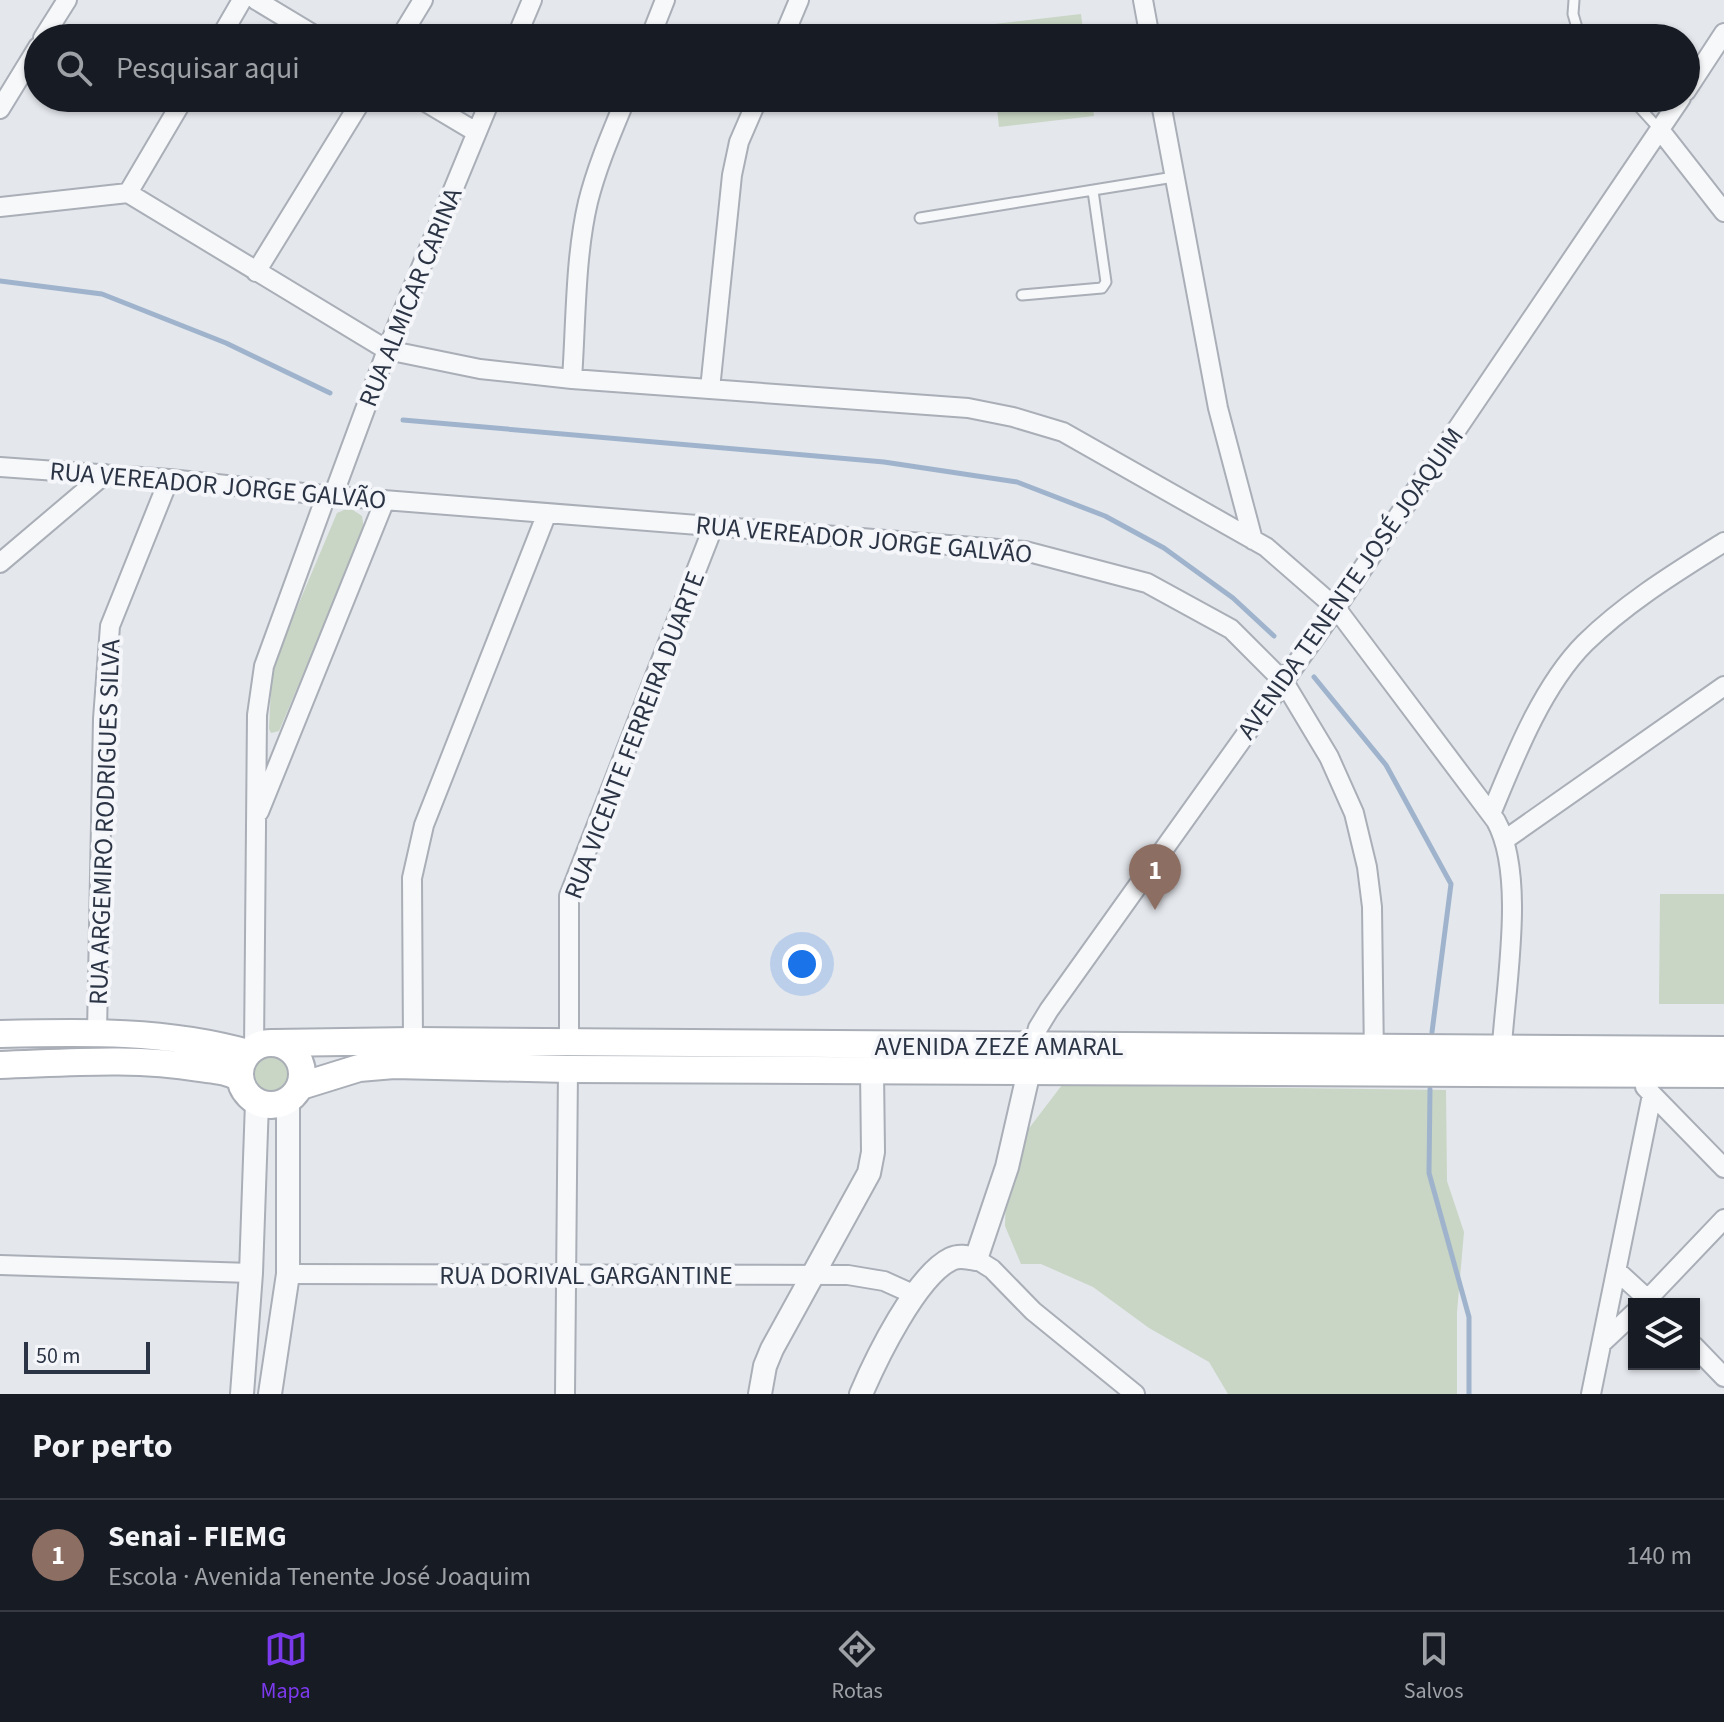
<!DOCTYPE html>
<html lang="pt">
<meta charset="utf-8">
<style>
body{margin:0;font-family:"Source Sans 3",sans-serif;background:#242831;color:#f1f3f6}
.controls{position:absolute;right:24px;bottom:24px;display:grid;overflow:hidden;border-radius:0px;box-shadow:0 2px 6px #0004}
.controls button{width:72px;height:72px;display:grid;place-items:center;padding:0;border:0;border-bottom:2px solid #363941;background:#171b24;color:#f1f3f6;font:40px sans-serif}
.scale{position:absolute;left:24px;bottom:20px;width:126px;box-sizing:border-box;padding-left:8px;border:4px solid #2b3445;border-top:0;font-size:22px;line-height:28px;white-space:nowrap;color:#2b3445;-webkit-text-stroke:6px #f4f6f9;paint-order:stroke}
.you{position:absolute;left:802px;top:964px;width:28px;height:28px;margin:-20px;border:6px solid #fff;border-radius:50%;background:#1a73e8;box-shadow:0 0 0 12px #1a73e833}
.badge{display:grid;place-items:center;width:52px;height:52px;border-radius:50%;background:#7c3aed;color:#fff;font-size:26px;font-weight:700}
.pin{position:absolute;translate:-50% -66px;filter:drop-shadow(0 2px 4px #0008)}
.pin::after{content:'';position:absolute;top:42px;width:28px;height:24px;background:inherit;clip-path:polygon(0 0,100% 0,50% 100%)}
.list{margin:0;padding:0;list-style:none}
h2{display:flex;justify-content:space-between;align-items:center;height:104px;margin:0;padding:0 32px;font-size:34px}
h2 small{font-size:26px;font-weight:400;color:#9ea1a6}
.list li{display:grid;grid-template-columns:52px 1fr auto;gap:24px;align-items:center;box-sizing:border-box;height:112px;padding:0 32px;border-top:2px solid #363941}
.list b{display:block;font-size:30px;white-space:nowrap}
.list p{margin:0;font-size:26px;white-space:nowrap;color:#9ea1a6}
.list em{font-size:26px;font-style:normal;color:#9ea1a6}
.icon{flex:none;width:44px;height:44px;fill:none;stroke:currentColor;stroke-width:2;stroke-linecap:round;stroke-linejoin:round}
.map{position:relative;flex:none;width:1724px;height:1394px;overflow:hidden}
.search{position:absolute;background:#171b24;box-shadow:0 2px 6px #0004;left:24px;right:24px;top:24px;height:88px;display:flex;align-items:center;gap:20px;box-sizing:border-box;padding:0 28px;border-radius:44px;color:#9ea1a6;font-size:30px}
.sheet{height:216px;background:#171b24}
nav{display:flex;justify-content:space-around;align-items:center;box-sizing:border-box;height:112px;border-top:2px solid #363941;background:#171b24;font-size:22px;color:#9ea1a6}
nav a{display:grid;justify-items:center;gap:4px}
nav .on{color:#7c3aed}
.map>svg:first-child{display:block}
.green{fill:#c9d6c5}
.lines{fill:none;stroke-linecap:round;stroke-linejoin:round}
.stream{stroke:#9fb4cc;stroke-width:5}
.service-casing{stroke:#a9aeb7;stroke-width:13}
.minor-casing{stroke:#a9aeb7;stroke-width:22}
.tertiary-casing{stroke:#a9aeb7;stroke-width:26}
.secondary-casing{stroke:#a9aeb7;stroke-width:30}
.service{stroke:#f7f8fa;stroke-width:9}
.minor{stroke:#f7f8fa;stroke-width:18}
.tertiary{stroke:#f7f8fa;stroke-width:22}
.secondary{stroke:#fff;stroke-width:26}
.labels{text-anchor:middle;stroke-width:8;stroke-linejoin:round;paint-order:stroke}
.street-label{font-size:26px;fill:#2b3445;stroke:#f4f6f9}
</style>
<div class="map">
<svg width="1724" height="1394" viewBox="0 0 1724 1394">
<rect width="100%" height="100%" fill="#e4e7ec"/>
<path class="green" d="M1081,14l3,24h-96l-2,-13z
M996,98h96l2,18 -95,11z
M344,510h9l9,6 2,14 -85,201 -8,2 -2,-4 3,-62 65,-154z
M1660,894h64v110h-65z
M243 1075a27 27 0 1 1 54 0a27 27 0 1 1-54 0Z
M1062,1085l384,5 1,91 17,51 -7,80v82h-229l-19,-32 -60,-34 -56,-41 -52,-23h-20l-16,-38 1,-34 11,-48z"/>
<g class="lines">
<path class="stream" d="M0,281l102,13 124,49 104,50
M403,420l481,42 133,20 88,34 59,32 69,50 41,38
M1314,677l72,88 65,119 -19,148
M1430,1089l-1,84 40,144v77"/>
<g class="service-casing">
<path id="service" d="M1574,0l-1,14 7,24
M1631,98l29,32
M920,218l254,-41
M1022,295l80,-7 4,-6 -13,-91"/>
</g>
<g class="minor-casing">
<path id="minor" d="M256,0l63,38
M1143,0l7,38
M43,38l24,-38
M220,38l22,-38
M400,38l23,-38
M516,38l16,-38
M650,38l15,-38
M783,38l16,-38
M1686,91l38,-58
M419,98l57,34
M1160,98l58,310 35,132
M0,109l38,-62
M1660,130l64,82
M128,193l56,-95
M0,207l128,-14 259,157 93,19 92,10 396,29 45,9 50,15 203,115 70,61 160,213c31,57 8,172 5,239
M256,272l107,-174
M572,379c4,-57 3,-122 16,-177 9,-36 24,-70 38,-104
M710,389l22,-214 7,-33 19,-44
M0,467l169,12 164,17 692,55 122,32 84,46 53,53 45,75 25,56 13,54 5,40 2,151
M333,496l54,-146 104,-252
M0,563l105,-89
M259,812l126,-312
M1491,814c23,-56 51,-128 94,-171 42,-41 90,-70 139,-101
M1506,839l218,-153
M97,1032l6,-313 7,-93 59,-147
M413,1041l-1,-163 12,-53 123,-312
M569,1044v-148l145,-371
M254,1049l3,-334 7,-49 62,-170
M1031,1053l7,-25 11,-18 287,-402 345,-510
M1645,1087l79,81
M976,1259l16,10 41,42 102,83
M0,1265l251,8
M1617,1271l36,33
M288,1274l560,1 36,6 31,14
M1643,1304l81,-85
M1602,1343l32,-30
M1694,1346l30,31
M565,1394l3,-325
M1591,1394l61,-299"/>
</g>
<g class="tertiary-casing">
<path id="tertiary" d="M242,1394l9,-121 6,-171
M270,1394l18,-120v-173
M760,1394l5,-28 7,-17 97,-176 4,-21 -1,-81
M861,1394c15,-35 55,-118 90,-135 8,-4 16,-2 25,0l31,-92 22,-96"/>
</g>
<g class="secondary-casing">
<path id="secondary" d="M0,1034c84,-2 167,-4 248,19
M240 1074a31 31 0 1 1 62 0a31 31 0 1 1-62 0Z
M274,1043l139,-2 1311,9
M0,1065c65,-2 134,-8 199,3 14,2 28,2 41,10
M301,1086l58,-18 35,-3 174,4 1156,5"/>
</g>
<use href="#service" class="service"/>
<use href="#minor" class="minor"/>
<use href="#tertiary" class="tertiary"/>
<use href="#secondary" class="secondary"/>
</g>
<g class="labels">
<g class="street-label">
<text transform="translate(410 297) rotate(-68)" y="9">RUA ALMICAR CARINA</text>
<text transform="translate(218 485) rotate(5)" y="9">RUA VEREADOR JORGE GALVÃO</text>
<text transform="translate(864 539) rotate(5)" y="9">RUA VEREADOR JORGE GALVÃO</text>
<text transform="translate(1350 583) rotate(-55)" y="9">AVENIDA TENENTE JOSÉ JOAQUIM</text>
<text transform="translate(634 735) rotate(-69)" y="9">RUA VICENTE FERREIRA DUARTE</text>
<text transform="translate(104 822) rotate(-88)" y="9">RUA ARGEMIRO RODRIGUES SILVA</text>
<text x="999" y="1055">AVENIDA ZEZÉ AMARAL</text>
<text x="586" y="1284">RUA DORIVAL GARGANTINE</text>
</g>
</g>
</svg>
<div class="controls">
<button><svg class="icon" aria-label="layers" viewBox="0 0 24 24"><path d="M12 4l9 5-9 5-9-5zM3 14l9 5 9-5"/></svg></button>
</div>
<div class="scale">50 m</div>
<div class="you"></div>
<div class="pin badge" style="left:1155px;top:910px;background:#8d6e63">1</div>
<div class="search"><svg class="icon" aria-label="search" viewBox="0 0 24 24"><circle cx="10" cy="10" r="6"/><path d="M15 15l6 6"/></svg>Pesquisar aqui</div>
</div>
<section class="sheet">
<h2>Por perto<small></small></h2>
<ul class="list">
<li><span class="badge" style="background:#8d6e63">1</span><div><b>Senai - FIEMG</b><p>Escola · Avenida Tenente José Joaquim</p></div><em>140 m</em></li>
</ul>
</section>
<nav>
<a class="on"><svg class="icon" aria-label="map" viewBox="0 0 24 24"><path d="M3 6l6-2 6 2 6-2v14l-6 2-6-2-6 2zM9 4v14M15 6v14"/></svg>Mapa</a>
<a><svg class="icon" aria-label="directions" viewBox="0 0 24 24"><path d="M12 3l9 9-9 9-9-9zM9 14v-3h6M13 9l2 2-2 2"/></svg>Rotas</a>
<a><svg class="icon" aria-label="saved" viewBox="0 0 24 24"><path d="M7 4h10v16l-5-4-5 4z"/></svg>Salvos</a>
</nav>
